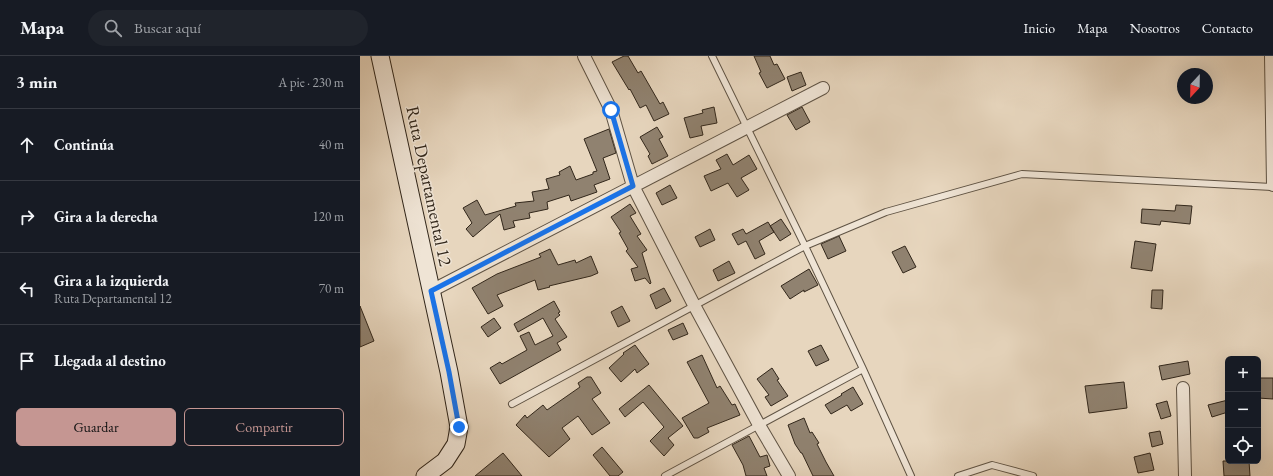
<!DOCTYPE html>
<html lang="es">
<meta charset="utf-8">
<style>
body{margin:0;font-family:"EB Garamond",serif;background:#20242c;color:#f1f3f6}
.controls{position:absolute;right:12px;bottom:12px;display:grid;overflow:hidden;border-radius:6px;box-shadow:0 4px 16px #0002}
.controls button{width:36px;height:36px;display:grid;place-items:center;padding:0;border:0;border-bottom:1px solid #363941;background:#171b24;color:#f1f3f6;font:20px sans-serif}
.compass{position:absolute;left:817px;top:12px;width:36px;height:36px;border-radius:50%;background:#171b24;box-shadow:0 4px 16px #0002;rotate:202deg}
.stop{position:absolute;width:12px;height:12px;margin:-9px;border:3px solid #1a73e8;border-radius:50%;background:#fff}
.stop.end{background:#1a73e8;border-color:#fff;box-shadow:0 1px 4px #0008}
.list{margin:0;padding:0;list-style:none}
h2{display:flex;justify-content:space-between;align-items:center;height:52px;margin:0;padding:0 16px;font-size:17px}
h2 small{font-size:13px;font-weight:400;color:#9ea1a6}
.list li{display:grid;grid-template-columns:26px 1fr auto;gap:12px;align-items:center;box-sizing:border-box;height:72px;padding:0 16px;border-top:1px solid #363941}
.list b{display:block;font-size:15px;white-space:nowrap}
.list p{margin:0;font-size:13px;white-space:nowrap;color:#9ea1a6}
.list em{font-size:13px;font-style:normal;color:#9ea1a6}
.actions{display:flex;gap:8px;padding:12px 16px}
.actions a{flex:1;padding:9px 0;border:1px solid #c59692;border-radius:6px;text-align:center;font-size:14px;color:#c59692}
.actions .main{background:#c59692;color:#111}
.icon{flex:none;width:22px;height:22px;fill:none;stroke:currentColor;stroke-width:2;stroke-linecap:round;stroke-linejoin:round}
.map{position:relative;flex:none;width:913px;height:420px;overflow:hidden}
header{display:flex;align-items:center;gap:24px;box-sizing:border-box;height:56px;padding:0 20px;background:#171b24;border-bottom:1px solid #363941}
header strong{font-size:19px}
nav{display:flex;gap:22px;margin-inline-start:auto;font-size:14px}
.search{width:280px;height:36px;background:#20242c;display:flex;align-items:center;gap:10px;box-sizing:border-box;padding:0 14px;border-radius:22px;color:#9ea1a6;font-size:15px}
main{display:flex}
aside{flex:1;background:#171b24}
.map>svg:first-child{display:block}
.building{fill:#908270;stroke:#32271b}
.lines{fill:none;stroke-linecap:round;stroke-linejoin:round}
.service-casing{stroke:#5f5344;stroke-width:8}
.minor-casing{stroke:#5f5344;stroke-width:14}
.secondary-casing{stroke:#32271b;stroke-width:19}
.service{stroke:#efe4d5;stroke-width:6}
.minor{stroke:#efe4d5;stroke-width:12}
.secondary{stroke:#efe4d5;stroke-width:17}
.route{stroke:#1a73e8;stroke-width:5}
.labels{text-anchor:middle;stroke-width:3;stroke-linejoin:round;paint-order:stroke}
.street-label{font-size:18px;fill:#32271b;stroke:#efe4d5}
</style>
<header>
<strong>Mapa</strong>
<div class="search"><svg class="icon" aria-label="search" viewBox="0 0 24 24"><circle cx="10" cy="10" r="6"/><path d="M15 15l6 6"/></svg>Buscar aquí</div>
<nav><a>Inicio</a><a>Mapa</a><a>Nosotros</a><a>Contacto</a></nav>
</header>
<main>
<aside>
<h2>3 min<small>A pie · 230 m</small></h2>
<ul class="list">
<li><svg class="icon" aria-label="ahead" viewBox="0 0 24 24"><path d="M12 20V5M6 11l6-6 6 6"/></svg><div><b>Continúa</b></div><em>40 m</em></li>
<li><svg class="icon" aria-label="right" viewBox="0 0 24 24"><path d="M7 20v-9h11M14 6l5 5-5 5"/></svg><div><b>Gira a la derecha</b></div><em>120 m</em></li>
<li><svg class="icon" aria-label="left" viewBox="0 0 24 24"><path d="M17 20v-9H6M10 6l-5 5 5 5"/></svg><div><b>Gira a la izquierda</b><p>Ruta Departamental 12</p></div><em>70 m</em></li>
<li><svg class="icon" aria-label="arrive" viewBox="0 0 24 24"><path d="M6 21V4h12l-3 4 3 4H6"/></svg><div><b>Llegada al destino</b></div></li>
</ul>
<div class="actions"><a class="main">Guardar</a><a>Compartir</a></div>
</aside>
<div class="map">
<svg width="913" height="420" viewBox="0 0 913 420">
<rect width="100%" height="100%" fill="#e7d6be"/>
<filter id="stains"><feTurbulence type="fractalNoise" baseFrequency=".005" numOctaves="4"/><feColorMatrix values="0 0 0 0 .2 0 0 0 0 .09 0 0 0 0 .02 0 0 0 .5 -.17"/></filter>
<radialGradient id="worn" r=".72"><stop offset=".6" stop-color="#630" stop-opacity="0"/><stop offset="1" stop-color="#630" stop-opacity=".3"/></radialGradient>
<path class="building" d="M264,0h4l10,17 3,-2 19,33 3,-2 6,12 -15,7 -8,-16 -6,3 -10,-19 -1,1 -17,-28z
M394,0h16l4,9 3,-1 8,15 -18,9 -8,-15 2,-1z
M441,16l5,13 -14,6 -5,-14z
M354,51l3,16 -16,3 2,9 -13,3 -6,-20 19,-5 -1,-3z
M442,51l8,15 -14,8 -9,-15z
M297,71l6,10 -4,2 9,17 -16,8 -4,-8 2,-2 -10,-17z
M249,73l7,24 -13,5 7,21 -16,6 3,7 -26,9 -2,-6 -22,7 1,7 -19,4 1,5 -17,3 2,6 -11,3 -4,-16 -27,23 -7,-8 6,-6 -9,-15 14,-8 8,15 31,-9 -1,-3 19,-2 -2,-9 17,-3 -3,-10 14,-4 -1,-3 11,-6 6,14 17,-6v-2l4,-1 -13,-32z
M367,98l6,11 16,-10 8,14 -16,9 8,12 -12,7 -9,-14 -17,8 -7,-15 17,-7 -5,-9z
M310,129l7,13 -15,7 -6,-12z
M270,148l6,9 -6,3 11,18 -4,2 10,14 -5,3 9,30 -1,1 -5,-6 -10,3 -4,-12 7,-2 -12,-16 2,-2 -9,-16 2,-1 -10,-15z
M816,149l16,1 -2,18 -29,-3 -1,4 -19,-2 1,-14 33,2z
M421,163l10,15 -11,7 -10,-15z
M408,166l6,10 -15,9 6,13 -10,5 -9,-18 -8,4 -6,-11 11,-5 3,5z
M350,173l5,11 -15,7 -5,-10z
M479,180l7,15 -18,8 -7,-15z
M775,185l21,3 -4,27 -21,-3z
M545,190l11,21 -13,6 -11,-21z
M190,193l8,16 17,-5 1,3 15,-7 7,17 -7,3 -42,10 1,1 -12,3 -3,-10 -38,15 6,11 -15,8 -16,-26 25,-14 44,-17 -2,-3z
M369,205l6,12 -17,8 -5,-11z
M449,213l9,16 -14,7v-2l-14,9 -9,-13z
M304,232l7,13 -15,8 -6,-14z
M792,234h11l-1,19 -11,-1z
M194,245l6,11 -2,1 2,2 -5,4 12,18 -10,6 4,7 -61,34 -10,-16 10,-6 2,2 25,-14 -7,-14 9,-4 6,13 18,-9 -10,-18 -25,14 -4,-8z
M0,250l14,35 -14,6z
M262,250l8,15 -12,6 -7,-15z
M134,262l7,10 -13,9 -7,-10z
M323,267l5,11 -15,6 -5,-10z
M275,289l14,19 -12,9 -2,-4 -14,13 -12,-14 15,-14 -1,-1z
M461,289l8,15 -13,6 -8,-15z
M342,299l15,33 3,-2 12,19 3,-1 5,11 -33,13 2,4 -11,6h-4l-12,-20 27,-15 -22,-41z
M828,305l2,13 -28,6 -3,-14z
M412,312l7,11 -2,1 11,16 -17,10 -6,-9 4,-2 -12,-16z
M227,321h4l10,16 -9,6 18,24 -18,12 -14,-19 -16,12 8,11 -21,18 -33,-32 9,-10 2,3 16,-13 4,5 33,-23 -2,-4z
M898,322h15v21l-15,-1z
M764,326l3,26 -38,5 -4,-27z
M289,329l34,41 -15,12 6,7 -10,11 -14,-15 14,-14 -21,-25 -18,15 -6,-8z
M493,331l10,17 -12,7 -4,-6 -16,9 -6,-9 17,-10 -1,-1z
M868,344v12l-16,5 -4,-12z
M807,345l4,15 -10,3 -5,-15z
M444,362l6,15 2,-1 7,11 -2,1 9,18 8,14h-21l-11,-23h-1l-6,-9 -7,-19z
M800,375l3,13 -11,3 -3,-14z
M389,380l11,21 7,-2 3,11 -6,2 3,8h-21l-3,-11 -11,-20z
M242,391l21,25 -5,4h-8l-17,-21z
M143,397l19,23h-47z
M790,397l4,17 -16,3 -4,-16z
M863,405h26l1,15h-26z"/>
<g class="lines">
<g class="service-casing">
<path id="service" d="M352,0l93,190 58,123 48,107
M152,348l293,-158 81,-34 136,-38 251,13
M305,420l198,-107
M598,420l34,-11 41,11"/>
</g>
<g class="minor-casing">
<path id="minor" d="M224,0l27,54 22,76 61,119 65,120 30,51
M911,0l2,129
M71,235l392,-203
M823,332l2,88"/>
</g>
<g class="secondary-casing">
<path id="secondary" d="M20,0l69,316 10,55 -3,17 -11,17 -20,15"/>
</g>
<use href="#service" class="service"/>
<use href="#minor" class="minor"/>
<use href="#secondary" class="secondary"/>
</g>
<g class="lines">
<path class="route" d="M99,371l-10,-55 -18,-81 202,-105 -22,-76"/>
</g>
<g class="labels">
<g class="street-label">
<text transform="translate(69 130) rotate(78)" y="6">Ruta Departamental 12</text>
</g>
</g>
<rect width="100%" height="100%" filter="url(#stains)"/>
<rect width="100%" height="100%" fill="url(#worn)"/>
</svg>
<div class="controls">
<button>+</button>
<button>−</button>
<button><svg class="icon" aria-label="locate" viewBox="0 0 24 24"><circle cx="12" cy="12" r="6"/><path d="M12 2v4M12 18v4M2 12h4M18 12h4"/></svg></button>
</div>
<svg class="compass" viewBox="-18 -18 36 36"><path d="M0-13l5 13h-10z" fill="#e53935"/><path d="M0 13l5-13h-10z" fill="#9ea1a6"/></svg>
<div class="stop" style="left:251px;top:54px"></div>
<div class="stop end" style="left:99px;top:371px"></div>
</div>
</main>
